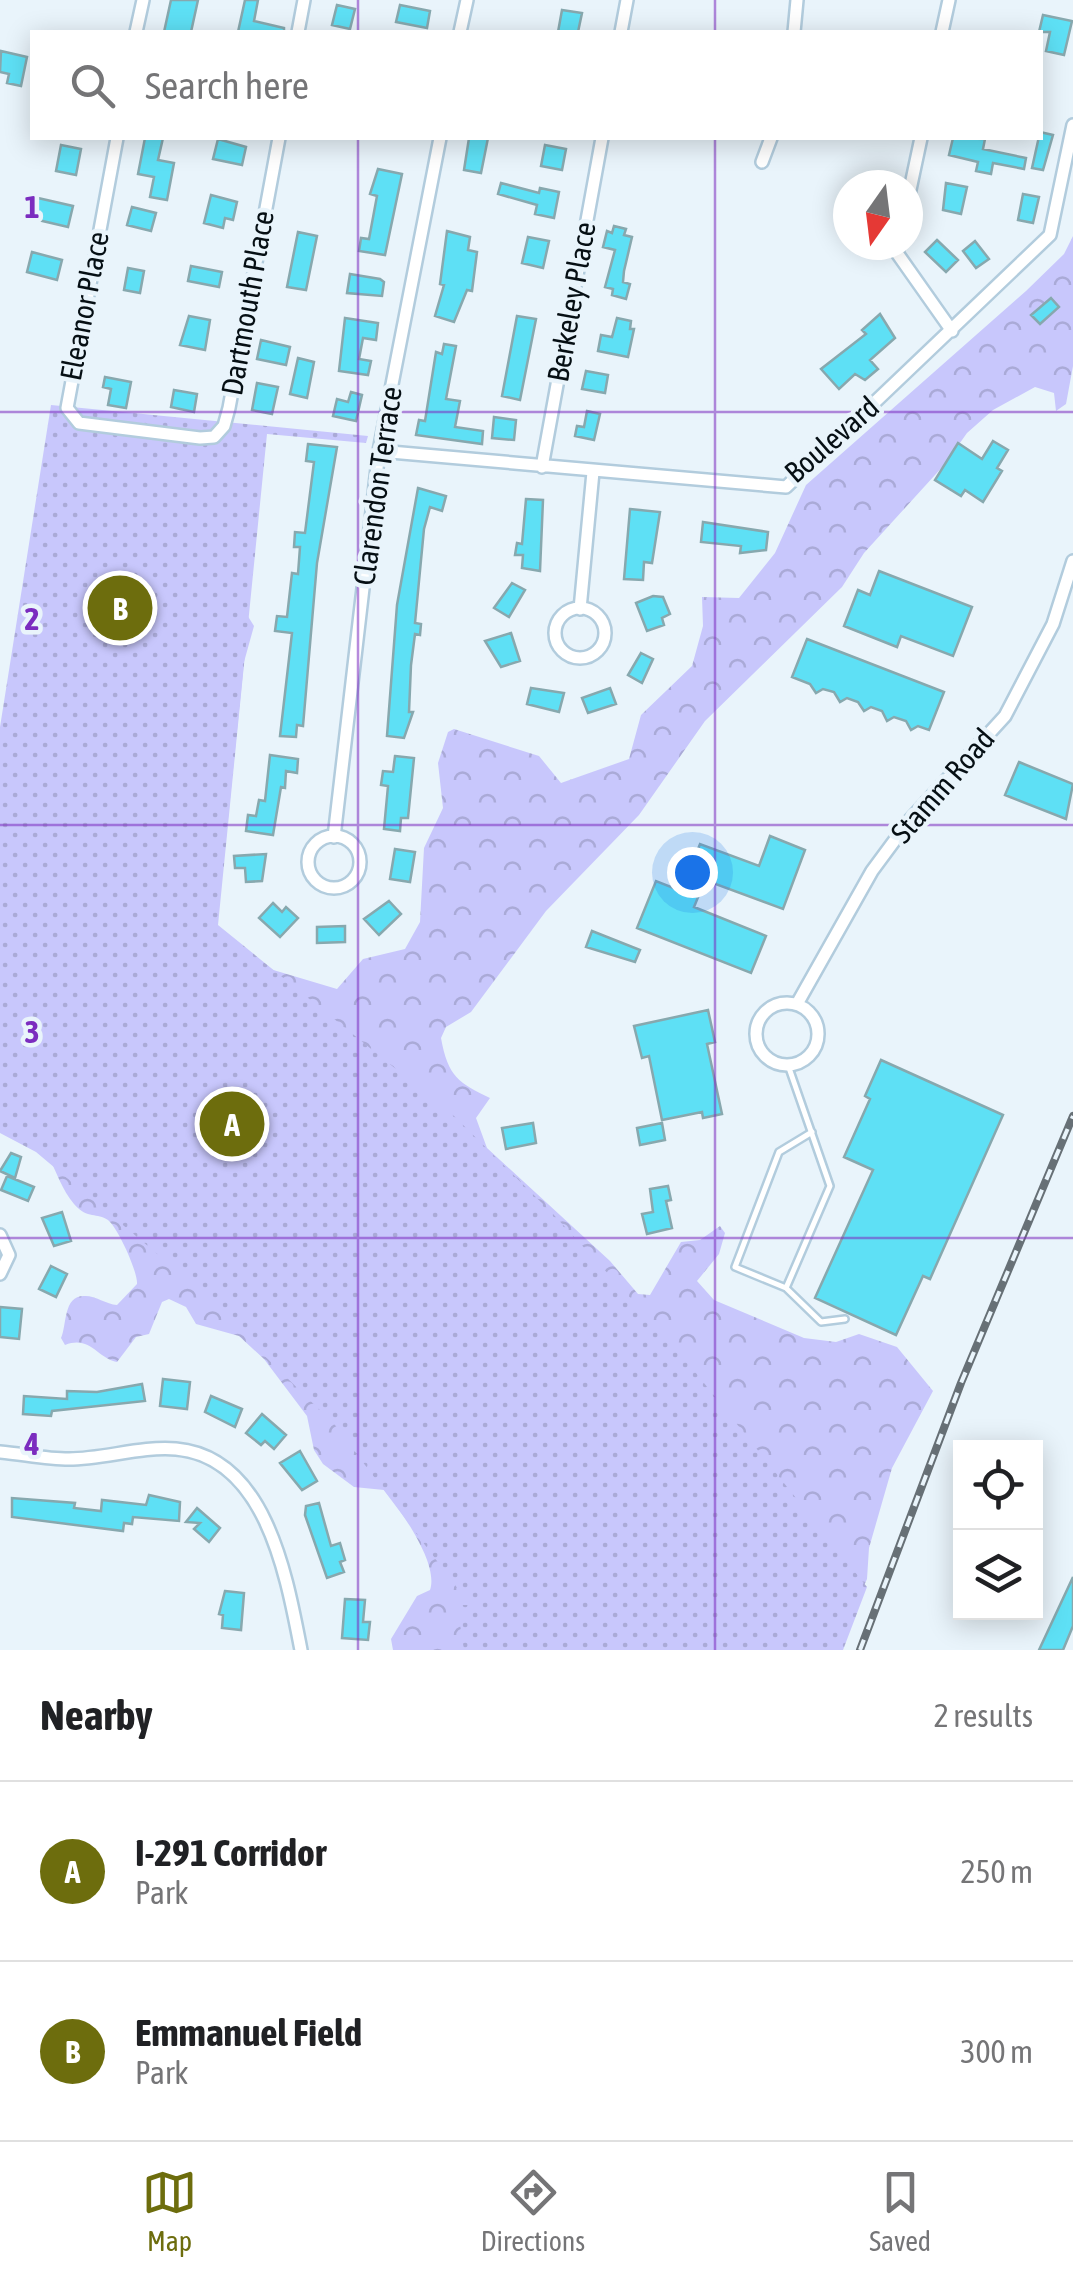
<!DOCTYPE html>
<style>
body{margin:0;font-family:"Asap Condensed",sans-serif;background:#f6f6f6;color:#202124}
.controls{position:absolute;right:30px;bottom:30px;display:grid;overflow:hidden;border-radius:0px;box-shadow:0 5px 25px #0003}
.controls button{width:90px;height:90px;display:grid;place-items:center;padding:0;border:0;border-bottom:2px solid #e0e0e0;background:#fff;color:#202124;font:50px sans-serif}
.compass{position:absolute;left:833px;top:170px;width:90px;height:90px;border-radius:50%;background:#fff;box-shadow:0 5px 25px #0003;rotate:194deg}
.you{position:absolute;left:692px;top:872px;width:35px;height:35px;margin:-25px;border:8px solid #fff;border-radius:50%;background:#1a73e8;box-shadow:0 0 0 15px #1a73e833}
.badge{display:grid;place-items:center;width:65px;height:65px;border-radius:50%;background:#6d6d0d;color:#fff;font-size:32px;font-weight:700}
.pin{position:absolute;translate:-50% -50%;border:5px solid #fff;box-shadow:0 2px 10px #0006}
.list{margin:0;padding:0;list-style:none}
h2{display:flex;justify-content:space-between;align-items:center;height:130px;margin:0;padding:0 40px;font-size:42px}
h2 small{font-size:32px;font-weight:400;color:#757577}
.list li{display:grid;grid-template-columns:65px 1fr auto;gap:30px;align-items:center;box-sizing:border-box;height:180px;padding:0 40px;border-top:2px solid #e0e0e0}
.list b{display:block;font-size:38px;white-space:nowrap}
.list p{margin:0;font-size:32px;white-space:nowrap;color:#757577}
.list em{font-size:32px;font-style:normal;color:#757577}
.icon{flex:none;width:55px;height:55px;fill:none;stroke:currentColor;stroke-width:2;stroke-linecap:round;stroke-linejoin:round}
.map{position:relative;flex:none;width:1073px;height:1650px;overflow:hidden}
.search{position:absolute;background:#fff;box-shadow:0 5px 25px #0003;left:30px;right:30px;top:30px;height:110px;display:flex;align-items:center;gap:25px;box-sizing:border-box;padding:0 35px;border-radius:0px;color:#757577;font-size:38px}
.sheet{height:490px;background:#fff}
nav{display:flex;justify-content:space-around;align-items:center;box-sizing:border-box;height:140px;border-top:2px solid #e0e0e0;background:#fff;font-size:28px;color:#757577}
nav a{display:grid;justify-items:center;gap:5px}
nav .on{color:#6d6d0d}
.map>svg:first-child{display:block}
.forest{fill:url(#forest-crowns)}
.park{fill:url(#park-dots)}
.building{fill:#5ee0f5;stroke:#87a8ae;stroke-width:2.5}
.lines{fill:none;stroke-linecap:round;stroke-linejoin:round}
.lane-casing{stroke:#b2ccdd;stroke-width:10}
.street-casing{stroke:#b2ccdd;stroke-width:16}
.lane{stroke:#fff;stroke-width:5}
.street{stroke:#fff;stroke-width:11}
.rail-casing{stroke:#677076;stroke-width:8}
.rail{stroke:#e9f4fb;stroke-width:4;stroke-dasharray:11;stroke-linecap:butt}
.grid{fill:none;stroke:#7b2cbf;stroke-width:2.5;stroke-opacity:0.55}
.labels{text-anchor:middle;stroke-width:9;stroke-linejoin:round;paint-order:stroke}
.street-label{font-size:30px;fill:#060f14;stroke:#e9f4fb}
.grid-label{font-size:32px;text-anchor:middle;font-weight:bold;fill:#7b2cbf;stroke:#e9f4fb;stroke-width:9;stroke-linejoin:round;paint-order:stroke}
</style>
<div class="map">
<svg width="1073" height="1650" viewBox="0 0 1073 1650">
<defs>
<pattern id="forest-crowns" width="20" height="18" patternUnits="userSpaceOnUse" patternTransform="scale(2.5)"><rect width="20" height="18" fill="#c8c7fc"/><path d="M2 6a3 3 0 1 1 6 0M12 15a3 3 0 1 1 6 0" fill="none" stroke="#aaaad7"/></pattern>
<pattern id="park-dots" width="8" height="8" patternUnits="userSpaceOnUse" patternTransform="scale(2.5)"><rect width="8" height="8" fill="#c8c7fc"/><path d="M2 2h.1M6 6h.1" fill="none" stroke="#aaaad7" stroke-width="1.8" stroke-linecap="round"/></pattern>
</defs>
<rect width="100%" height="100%" fill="#e9f4fb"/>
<path class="forest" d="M1073,236v130l-7,38 -10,7 -2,-18 -19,-6 -42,23 -26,23 -22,31 -81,89 -22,34 -137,134 -66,94 -93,96 -75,101 -25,15 -5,11c7,39 18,45 49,60l-14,20 11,30 123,113 28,33 12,1 31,-53 19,-2 20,-14 5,7 -6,21 -22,27 17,19 90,38 32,4 23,-8 38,13 36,44 -41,77 -23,80 -2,31 -32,71h-442l-2,-11 26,-43 13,-6c9,-26 -28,-78 -46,-100l-30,-3 -31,-23 -9,-14 -7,-34 -43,-57 -25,-23 -43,-12 -10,-17 -17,-8 -7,3 -13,32 -13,3 -19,25c-20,-4 -27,-27 -52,-17l-4,-7c6,-13 2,-42 23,-42 10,-1 22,8 33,9l20,-21c1,-12 -19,-56 -29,-64 -11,-8 -20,0 -34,-16 -12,-14 -18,-33 -26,-49l196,-545 10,16 -10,36 -27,264 53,43 67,20 26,-30 42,-10 15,-27 4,-74 19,-40 -5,-45 10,-31 6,-3 85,27 22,27 68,-24 12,-44 51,-49 11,-40 -1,-29 37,1 36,-45 31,-68 220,-194 38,-37z"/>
<path class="park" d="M51,405l317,31 -2,7 -99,-9 -49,491 236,191 99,98 119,129 195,244 -24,63h-379l-7,-45h13l-135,-180 -155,-152 -144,-121 -36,-19v-406z"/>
<path class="building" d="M171,0h27l-7,32h-27z
M245,0h13l-4,21 30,7v4h-46z
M337,5l18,4 -5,20 -18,-4z
M400,5l30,6 -3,17 -31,-6z
M562,10l20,3 -4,19h-20z
M1043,15l29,6 -8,34 -18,-4 4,-19h-11z
M1,51l26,6 -6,29 -14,-3 2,-9 -9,-2z
M1040,132l13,3 -10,35 -11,-2z
M145,138h18l-5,22 16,3 -7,37 -17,-3 4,-20 -16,-3z
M469,138h19l-7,35 -17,-3z
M953,138l32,1 -2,10 43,9 -2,11 -31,-6 -2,11 -15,-3 2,-9 -29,-7z
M218,139l28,8 -4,18 -29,-6z
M61,145l20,4 -5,26 -20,-4z
M545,145l21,4 -4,21 -21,-4z
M378,169l24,5 -17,81 -26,-4 2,-13 8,1 8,-43 -7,-2z
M501,183l38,10 1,-5 19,4 -5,26 -19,-4 2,-9 -39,-11z
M946,183l21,4 -6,27 -18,-4z
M1023,194l16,3 -6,26 -15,-3z
M211,195l26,7 -4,18 -8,-2 -2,10 -19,-5z
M38,198l35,8 -5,21 -34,-8z
M132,207l24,6 -5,18 -24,-6z
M614,226l12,3 -2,6 8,2 -8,34 -1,11 7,2 -4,15 -14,-4 1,-6 -8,-2 10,-37 -12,-3 4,-16 5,2z
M447,231l23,6 -2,13 9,2 -5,39 -5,-1 -13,32 -19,-6 9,-31 -4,-1z
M298,232l19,4 -11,54 -19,-3z
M528,237l21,4 -6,27 -21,-5z
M937,240l21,20 -12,12 -21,-20z
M975,241l14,18 -13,9 -13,-17z
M32,252l30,8 -5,20 -30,-8z
M191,266l31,6 -3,15 -31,-6z
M128,268l16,3 -4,22 -16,-3z
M350,274l30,5 4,3 -2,14 -35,-3z
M1051,298l8,9 -19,17 -9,-9z
M880,314l15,24 -25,22 8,9 -13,11 -10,-6 -16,15 -18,-20 45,-35 -4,-4z
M189,316l21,4 -5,30 -25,-5z
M517,316l19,3 -16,81 -18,-4z
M345,318l33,5 -2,17 -13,-2 -4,21 12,2 -3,14 -29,-4z
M617,318l14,3 -1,8h4l-6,28 -30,-6 3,-16 11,2z
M261,340l29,7 -4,18 -29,-6z
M444,344l12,2 -10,53 14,2 -5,26 28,4 -1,13 -66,-9 3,-15 6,1 11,-69 6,2z
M298,358l16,4 -7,36 -17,-4z
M586,371l22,4 -3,18 -23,-4z
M105,377l26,5 -5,26 -18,-3 3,-16 -8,-2z
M257,383l21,4 -6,27 -20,-4z
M174,390l23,4 -3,18 -23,-5z
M351,392l11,3 -6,26 -23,-5 4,-17 11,3z
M587,411l13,3 -6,26 -19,-4 2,-10 7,1z
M494,417l22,3 -2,20 -22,-2z
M993,441l15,9 -11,18 5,3 -19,31 -18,-12 -4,6 -26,-16 23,-37 24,16z
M308,444l29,3 -20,116 -14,163 -6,-1 -1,12 -16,-1 12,-103 -17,-2 2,-15 10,1 5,-44 6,1 2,-27h-6l1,-15 10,1 9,-71 -8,-1z
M418,488l28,8 -4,15 -12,-4 -6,22 -9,94 6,1 -1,11 -5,-1 -4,31 -2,47h4l-9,26 -17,-2 10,-131z
M526,499l17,1 -3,71 -18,-3 1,-13h-8l2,-12 5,1z
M630,509l30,3 -8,51 -8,-1 -1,18 -19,-1z
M703,522l65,10 -2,18 -26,3 1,-7 -40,-4z
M879,571l93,36 -19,49 -52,-20 -4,11 -53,-21 14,-36 12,5z
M512,583l13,7 -16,27 -15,-9z
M653,596l10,1 7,17 -8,4 2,7 -17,6 -11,-28z
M511,633l9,28 -19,6 -16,-26z
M807,639l137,53 -15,38 -11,-4 -7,4 -5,-9 -12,-4 -7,4 -5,-10 -11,-4 -7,4 -6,-9 -11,-4 -7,4 -6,-10 -11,-3 -7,4 -6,-9 -18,-7z
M641,653l12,6 -11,24 -14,-8z
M531,688l33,5 -5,19 -32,-8z
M610,688l6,16 -28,9 -6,-15z
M270,755l28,4 -1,14 -11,-2 -1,17 -4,-1 -8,48 -27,-4 2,-16 8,1 3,-16 6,1z
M395,756l19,2 -6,60h-7l-1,13 -16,-2 4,-43 -7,-1 2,-14 10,1z
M1019,762l54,22 -7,35 -61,-24z
M770,836l35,14 -22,59 -78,-29 -11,27 72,29 -15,37 -114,-45 19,-47 25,10 19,-47 59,22z
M395,849l20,3 -5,30 -20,-3z
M266,854l-4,27 -16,1 -1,-14h-10l-1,-12z
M389,901l12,13 -22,21 -15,-16z
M273,903l9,9 4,-5 12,11 -18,19 -21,-19z
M345,926v16l-28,1v-16z
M592,931l48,19 -5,12 -49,-15z
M708,1010l7,32 -8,2 15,70 -19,4 -1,-6 -40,8 -13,-64 -7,2 -8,-32z
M881,1060l122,55 -73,164 -7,-3 -27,59 -81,-37 58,-128 -29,-13 26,-58 -5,-3z
M533,1123l3,20 -30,6 -4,-21z
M662,1123l3,17 -25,5 -3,-17z
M11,1153l10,4 -6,21 -15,-7z
M7,1176l27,11 -6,14 -27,-11z
M668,1186l3,14 -5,1 6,27 -25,6 -5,-20 11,-2 -3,-23z
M62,1212l9,29 -17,5 -12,-28z
M51,1266l16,8 -11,23 -17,-8z
M0,1307l22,2 -3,30 -19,-2z
M163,1379l27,3 -3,27 -27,-3z
M142,1384l3,17 -93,10 -1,5 -28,-2 1,-18 43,3v-8l30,1z
M211,1396l31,13 -7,18 -30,-15z
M262,1414l24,21 -12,14 -9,-8 -4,4 -15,-12z
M300,1451l17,30 -15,9 -22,-27z
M149,1495l31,7 -1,19 -46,-4 -1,7 -8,-1 -1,8 -111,-14v-19l63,5 -1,5 27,3 1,-11 44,5z
M319,1503l12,43 9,-3 5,17 -5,2 4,10 -17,6 -22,-63 1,-9z
M197,1508l23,20 -11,14 -15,-13 6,-6 -14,-1z
M1073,1577v49l-10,24h-24z
M225,1591l19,2 -3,37 -19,-2 1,-13 -4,-1z
M345,1599l20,1 -2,22h7l-2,18 -26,-2z"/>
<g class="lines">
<g class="lane-casing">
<path id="lane" d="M812,1132l-33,20 -44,115 51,21 35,34 24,-3
M786,1288l44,-102 -42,-121"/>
</g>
<g class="street-casing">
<path id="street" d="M136,32l7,-32
M298,32l6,-32
M460,32l7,-32
M621,32l6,-32
M794,32l3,-32
M942,32l7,-32
M117,138l-50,270 12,15 121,15 14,-1 10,-11 5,-18 50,-270
M762,162l9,-24
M908,199l13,-61
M899,245l-2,8 55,78
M379,451l407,36 264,-252 23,-110
M542,467l60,-329
M555 633a25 25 0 1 1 50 0a25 25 0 1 1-50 0Z
M580,609l13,-137
M308 862a26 26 0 1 1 52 0a26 26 0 1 1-52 0Z
M334,837l45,-386 61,-313
M756 1034a31 31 0 1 1 62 0a31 31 0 1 1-62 0Z
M797,1004l75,-133 37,-50 96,-105 48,-92 20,-63
M0,1235l9,20 -9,19
M0,1452c23,2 46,7 69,7 35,0 72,-13 107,-10 91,8 111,130 125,201"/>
</g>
<use href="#lane" class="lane"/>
<use href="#street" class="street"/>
<g class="rail-casing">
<path id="rail" d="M860,1650l101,-267 112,-267"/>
</g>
<use href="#rail" class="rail"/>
</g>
<path class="grid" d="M358,0v32M715,0v32M358,138v1512M715,138v1512M0,412h1073M0,825h1073M0,1238h1073"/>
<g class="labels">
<g class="street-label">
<text transform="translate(572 302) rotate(-80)" y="10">Berkeley Place</text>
<text transform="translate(248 303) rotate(-80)" y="10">Dartmouth Place</text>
<text transform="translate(85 306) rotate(-79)" y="10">Eleanor Place</text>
<text transform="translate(832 440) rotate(-41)" y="10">Boulevard</text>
<text transform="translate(378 486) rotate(-82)" y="10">Clarendon Terrace</text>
<text transform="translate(943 786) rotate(-49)" y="10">Stamm Road</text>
</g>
</g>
<g class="grid-label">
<text x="32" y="218">1</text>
<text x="32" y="630">2</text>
<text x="32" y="1043">3</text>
<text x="32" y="1455">4</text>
</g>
</svg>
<div class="controls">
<button><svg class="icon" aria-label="locate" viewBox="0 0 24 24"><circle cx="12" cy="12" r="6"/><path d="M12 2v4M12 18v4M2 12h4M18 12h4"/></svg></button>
<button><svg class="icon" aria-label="layers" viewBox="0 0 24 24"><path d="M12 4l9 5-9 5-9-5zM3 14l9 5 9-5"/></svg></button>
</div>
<svg class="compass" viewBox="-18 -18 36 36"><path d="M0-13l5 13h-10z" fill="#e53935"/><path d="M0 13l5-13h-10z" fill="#757577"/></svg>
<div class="you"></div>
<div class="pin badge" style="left:232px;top:1124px">A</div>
<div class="pin badge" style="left:120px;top:608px">B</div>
<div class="search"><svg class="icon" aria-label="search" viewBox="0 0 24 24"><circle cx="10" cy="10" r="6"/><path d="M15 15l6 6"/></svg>Search here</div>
</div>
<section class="sheet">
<h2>Nearby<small>2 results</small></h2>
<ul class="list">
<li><span class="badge">A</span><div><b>I-291 Corridor</b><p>Park</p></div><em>250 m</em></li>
<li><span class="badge">B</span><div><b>Emmanuel Field</b><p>Park</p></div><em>300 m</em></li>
</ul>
</section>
<nav>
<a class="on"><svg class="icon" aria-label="map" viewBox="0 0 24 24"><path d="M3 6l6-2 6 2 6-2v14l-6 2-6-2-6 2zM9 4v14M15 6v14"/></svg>Map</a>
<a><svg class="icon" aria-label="directions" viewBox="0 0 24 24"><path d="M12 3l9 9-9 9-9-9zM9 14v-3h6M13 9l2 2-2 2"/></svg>Directions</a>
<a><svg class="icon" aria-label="saved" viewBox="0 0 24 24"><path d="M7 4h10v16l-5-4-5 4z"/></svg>Saved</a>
</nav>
